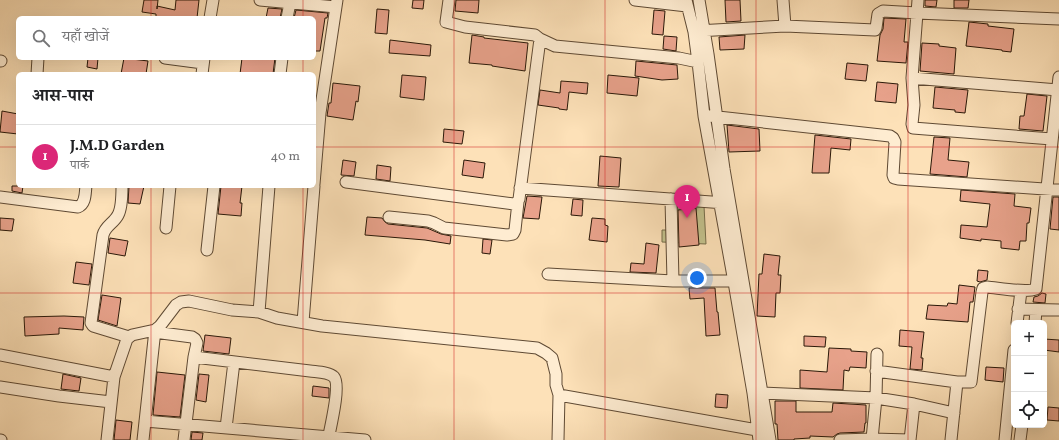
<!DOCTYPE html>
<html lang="hi">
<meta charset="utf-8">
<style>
body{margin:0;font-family:Vollkorn,"Noto Serif Devanagari",serif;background:#f6f6f6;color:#202124}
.controls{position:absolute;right:12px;bottom:12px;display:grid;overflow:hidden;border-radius:6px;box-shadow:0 4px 16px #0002}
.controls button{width:36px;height:36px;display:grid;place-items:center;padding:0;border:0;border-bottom:1px solid #e0e0e0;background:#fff;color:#202124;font:20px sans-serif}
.you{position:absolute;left:697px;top:278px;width:14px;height:14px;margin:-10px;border:3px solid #fff;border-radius:50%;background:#1a73e8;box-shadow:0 0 0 6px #1a73e833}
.badge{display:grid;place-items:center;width:26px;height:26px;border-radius:50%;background:#db2777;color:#fff;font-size:13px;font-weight:700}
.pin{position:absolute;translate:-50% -33px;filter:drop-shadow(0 1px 2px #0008)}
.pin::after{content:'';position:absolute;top:21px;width:14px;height:12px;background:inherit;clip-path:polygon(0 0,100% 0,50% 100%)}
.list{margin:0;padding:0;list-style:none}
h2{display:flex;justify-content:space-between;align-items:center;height:52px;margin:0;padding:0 16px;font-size:17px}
h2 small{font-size:13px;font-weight:400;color:#757577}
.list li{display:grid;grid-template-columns:26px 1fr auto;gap:12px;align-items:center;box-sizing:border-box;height:64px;padding:0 16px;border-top:1px solid #e0e0e0}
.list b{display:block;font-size:15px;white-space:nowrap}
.list p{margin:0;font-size:13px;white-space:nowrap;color:#757577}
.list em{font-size:13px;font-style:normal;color:#757577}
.icon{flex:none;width:22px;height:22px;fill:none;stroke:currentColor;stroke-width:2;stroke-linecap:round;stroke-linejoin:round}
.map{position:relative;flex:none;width:1059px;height:440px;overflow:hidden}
.search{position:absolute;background:#fff;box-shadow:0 4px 16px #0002;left:16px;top:16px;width:300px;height:44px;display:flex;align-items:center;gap:10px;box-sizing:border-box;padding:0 14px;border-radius:6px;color:#757577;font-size:15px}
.panel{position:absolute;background:#fff;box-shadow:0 4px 16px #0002;left:16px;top:72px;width:300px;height:116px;border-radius:6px}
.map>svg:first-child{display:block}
.green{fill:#c3c28d;stroke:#766d4a}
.building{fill:#e8a28b;stroke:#2a1808}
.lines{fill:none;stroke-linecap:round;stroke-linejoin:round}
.minor-casing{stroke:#5f4a34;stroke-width:13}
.minor{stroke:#feecd1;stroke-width:11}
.grid{fill:none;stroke:#d62828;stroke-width:1;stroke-opacity:0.55}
</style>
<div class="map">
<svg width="1059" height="440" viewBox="0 0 1059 440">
<rect width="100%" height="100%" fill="#fde1b8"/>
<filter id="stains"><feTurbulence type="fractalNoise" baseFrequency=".005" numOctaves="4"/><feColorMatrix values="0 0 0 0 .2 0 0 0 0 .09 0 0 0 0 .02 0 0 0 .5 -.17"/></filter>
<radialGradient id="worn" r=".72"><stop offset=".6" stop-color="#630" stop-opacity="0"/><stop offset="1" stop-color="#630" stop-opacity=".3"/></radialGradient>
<path class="green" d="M671,205l33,1 2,38 -44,-2v-12h8z"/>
<path class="building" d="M144,0h14l-1,9v-3l18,4 1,-10h23l-2,18h-41v-4l-14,-2z
M413,0h11l-1,9 -11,-1z
M456,0h23l-1,13 -23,-2z
M725,0h15l1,21 -15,1z
M925,0h12l-1,7 -11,-1z
M954,0h15l-1,8h-14z
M268,8l14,1 -2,9h-14z
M377,9l12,1 -2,24 -12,-1z
M296,10l32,3 -1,5h-2l-5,33h-6v-33h-20z
M654,10l11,1 -2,24 -11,-1z
M884,18l22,1 -2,23h4l-2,21 -29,-2 3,-26 3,-6z
M969,22l19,2v2l26,3 -3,23 -9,-1v-1l-36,-4z
M472,35l12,2v1l44,5 -3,28 -33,-5v-1l-23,-2z
M745,35l-1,14 -24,1 -1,-13z
M664,36l13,1 -1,14 -13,-2z
M390,40l41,5 -1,11 -41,-3z
M922,43l17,1v2l17,2 -2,26 -34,-3z
M88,58h10l-1,11 -10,-2z
M124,58l24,3 -2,13h-25z
M242,58h33l-2,16h-33z
M636,61l41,4 1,14 -16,1 -27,-4z
M847,63l21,2 -2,16 -21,-2z
M402,75l24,2 -2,23 -24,-3z
M608,75l31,3 -2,18 -30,-3z
M561,81l27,2 -1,11 -18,-2 -2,18 -8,-1v-1l-21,-3 2,-15 20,3z
M877,82l21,2 -2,19 -21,-2z
M333,83l27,3 -2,16 -2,-1 -3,19 -26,-4 2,-13h2z
M935,87l33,3 -3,23 -10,-1v-2l-22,-2z
M1027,94l20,2 -4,35 -24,-2 1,-13h4z
M2,111l16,3v20l-18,-2z
M727,125l32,4 1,22 -31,1z
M444,129l20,2 -2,13 -19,-2z
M815,135l36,4 -1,11 -19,-2 -2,25h-17z
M934,137l16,1 -2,22 21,2 -2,15 -37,-3z
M600,156l21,2 -2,29 -21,-1z
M343,160l13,2 -2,14 -13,-1z
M464,160l21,3 -2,15 -21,-3z
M377,165l14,2 -1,14 -14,-2z
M12,186h11l-1,7 -10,-2z
M129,186h15l-4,18 -12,-1z
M221,186h21l-2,17h2l-1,13 -23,-2z
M961,190l54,4 -1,12 17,2 -2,15h-2l-1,18h-6l-1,9 -18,-2v-7l-20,-2v2l-21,-3 1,-13 26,2 3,-23 -30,-3z
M527,196l15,1 -3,22 -16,-1z
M1053,197h6v33l-9,-1z
M573,199l10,1 -1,16 -11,-1z
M696,208l3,37 -20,2 -1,-37z
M367,217l15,1 3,4 3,2 39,4 14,6 10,2 -1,8 -25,-4 -60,-5z
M0,218l14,1 -2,12 -12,-1z
M592,218l13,1v6l3,1 -1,16 -18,-2z
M110,238l18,3 -3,15 -17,-3z
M483,239l9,1 -2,14 -8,-1z
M646,243l13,2 -3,28 -26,-1 1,-9 13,1z
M764,254l16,2 -2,19h3l-1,18h-4l-1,24 -18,-1 2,-42h3z
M76,262l16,2 -3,21 -16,-2z
M978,270l10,1 -1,9 -7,2 -3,-1z
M959,285l16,2 -2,15h-3l-2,20 -42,-3 2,-14 19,1 1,-3 9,1z
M689,288h26l2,24h1l2,23 -14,1 -2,-38 -14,1z
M1042,293l4,1 -1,9 -12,-1 1,-5 4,-1z
M102,295l19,3 -4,28 -19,-6z
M64,316l20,1 -1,13 -24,-2v6l-34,2 -1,-19z
M900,330l24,2 -3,26h2l-1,12 -12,-1 2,-22 -13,-1z
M205,335l26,3 -2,16 -26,-3z
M804,336l22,1 -1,10 -21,-1z
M1044,339l15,1v12l-15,-2z
M829,348l22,1v2l16,1 -1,16 -16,-1 -1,4 -5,-1 -1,20 -43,-2v-18l27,2z
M986,367l18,1 -1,14 -18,-2z
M157,372l28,3 -5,42 -27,-2z
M63,374l18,4 -2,13 -18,-2z
M199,374l10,1 -3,27 -10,-2z
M313,386l16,2v10l-17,-2z
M716,394l12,1 -1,13 -12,-1z
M775,401h21v11h36l1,-9 33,2v18h-1l-1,9 -24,1 -3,1 -4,3 -23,-1v2l-16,1v1h-16l-1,-16h-2z
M1048,407l11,1v13l-12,-1z
M116,420l16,2 -2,18h-16z
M192,432l11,1 -1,7h-11z"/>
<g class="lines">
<g class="minor-casing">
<path id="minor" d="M260,0l76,7
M449,0l-3,22 19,5 70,8 5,4 15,7 124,12 19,4
M635,0l52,6
M686,0l8,32 4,30 6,54 30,166 19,111 6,47
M699,0l9,54 16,115 46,271
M783,0l2,26
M918,0l-6,78 2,27 -2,19 1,4 139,11
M210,18l3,-18
M287,18l3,-15
M697,31l88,-5 90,4 1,-2 2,-14 5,-3 34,2 142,6
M165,58l38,5
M0,61h1
M37,74l1,-16
M202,74l2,-16
M280,74l2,-16
M912,78l146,12
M709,116l181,20 3,2 2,4 -2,33 1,3 4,1 161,11
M346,182l168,22 3,-1 2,-4 21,-160
M314,184l6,-71 17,-113
M122,186c0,8 0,22 -4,29 -4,8 -13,11 -15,20l-12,88 2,3 36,11
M520,188l205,15
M0,197l78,10c8,-3 7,-14 8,-21
M671,199l2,82
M389,217l39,4 6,2 10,5 63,7 6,-1 2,-4 3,-28
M166,228l4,-42
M207,250l7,-64
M548,274l125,7h68
M1018,309l41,1
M259,312l10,-126
M303,322l11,-136
M1017,323l4,-32
M1035,323l1,-13
M154,332l38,5 3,2 2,4 -3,14 -10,83
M0,355l114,22
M194,357l116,14c7,1 19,1 24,6 7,8 -4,52 -6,63
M876,371l81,11h14l11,-90 1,-4 4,-1c12,1 39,6 49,2l23,-212
M0,387l59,9 52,6
M762,393l114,5 38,6 40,9
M559,395l198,35h6
M145,421l220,19
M226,428l8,-66
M872,439l4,-41 1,-44
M0,440h1
M107,440l7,-63 13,-38 5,-4 23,-5 5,-4 16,-21 5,-3 8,-1 43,9 27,2 18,6 45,8 215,22 9,5 6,5 4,16v11l3,10 -1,45
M143,440l12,-110
M840,440l32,-1 38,1
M910,440l4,-36
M951,440l6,-58
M1005,440l9,-90
M1020,440l2,-15"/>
</g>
<use href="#minor" class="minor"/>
</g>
<path class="grid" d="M151,0v18M303,0v18M454,0v440M605,0v440M756,0v440M908,0v440M151,58v16M303,58v16M0,147h18M314,147h745M151,186v254M303,186v254M0,293h1059"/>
<rect width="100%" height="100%" filter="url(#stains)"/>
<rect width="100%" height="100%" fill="url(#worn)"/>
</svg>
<div class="controls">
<button>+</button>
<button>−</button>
<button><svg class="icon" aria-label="locate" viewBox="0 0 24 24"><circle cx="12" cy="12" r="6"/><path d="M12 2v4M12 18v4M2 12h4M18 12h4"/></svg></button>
</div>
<div class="you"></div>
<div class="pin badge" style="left:687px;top:218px">1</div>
<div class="search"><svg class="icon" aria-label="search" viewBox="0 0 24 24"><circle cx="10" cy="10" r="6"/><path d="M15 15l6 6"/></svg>यहाँ खोजें</div>
<section class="panel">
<h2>आस-पास<small></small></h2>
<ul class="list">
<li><span class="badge">1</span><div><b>J.M.D Garden</b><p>पार्क</p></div><em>40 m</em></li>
</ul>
</section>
</div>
